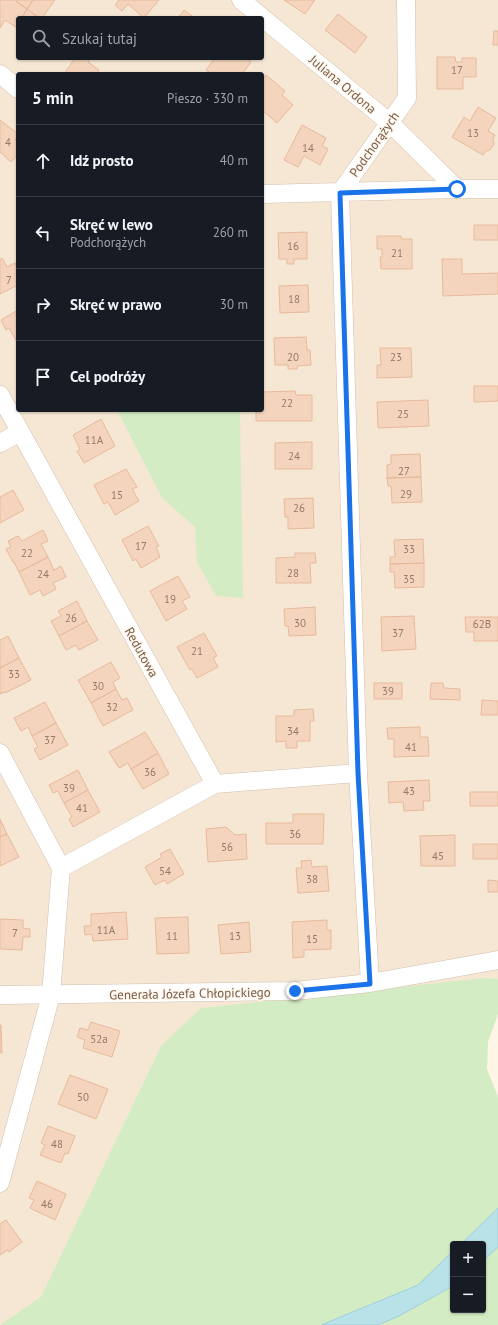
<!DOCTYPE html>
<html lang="pl">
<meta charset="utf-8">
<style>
body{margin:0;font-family:"PT Sans",sans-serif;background:#20242c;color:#f1f3f6}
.controls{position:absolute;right:12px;bottom:12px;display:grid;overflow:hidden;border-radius:4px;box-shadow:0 1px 3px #0004}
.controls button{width:36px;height:36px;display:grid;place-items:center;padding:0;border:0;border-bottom:1px solid #363941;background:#171b24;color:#f1f3f6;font:20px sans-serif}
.stop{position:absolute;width:12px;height:12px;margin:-9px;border:3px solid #1a73e8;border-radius:50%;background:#fff}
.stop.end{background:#1a73e8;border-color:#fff;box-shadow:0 1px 4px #0008}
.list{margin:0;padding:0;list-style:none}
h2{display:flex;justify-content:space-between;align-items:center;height:52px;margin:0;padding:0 16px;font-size:17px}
h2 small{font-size:13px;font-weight:400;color:#9ea1a6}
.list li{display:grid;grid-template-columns:26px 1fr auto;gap:12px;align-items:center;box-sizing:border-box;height:72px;padding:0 16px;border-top:1px solid #363941}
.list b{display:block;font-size:15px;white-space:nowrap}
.list p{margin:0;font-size:13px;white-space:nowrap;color:#9ea1a6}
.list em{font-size:13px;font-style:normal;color:#9ea1a6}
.icon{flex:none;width:22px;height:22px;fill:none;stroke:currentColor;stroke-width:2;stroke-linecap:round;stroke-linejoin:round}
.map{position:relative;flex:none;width:498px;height:1325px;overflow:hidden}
.search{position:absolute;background:#171b24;box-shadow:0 1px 3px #0004;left:16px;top:16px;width:248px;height:44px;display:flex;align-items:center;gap:10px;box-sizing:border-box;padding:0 14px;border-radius:4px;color:#9ea1a6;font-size:15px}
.panel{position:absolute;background:#171b24;box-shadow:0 1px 3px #0004;left:16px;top:72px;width:248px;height:340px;border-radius:4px}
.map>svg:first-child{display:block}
.residential{fill:#f6e7d4;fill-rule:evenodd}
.green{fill:#d3ecc3;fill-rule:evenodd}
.water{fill:#b9e1e8;stroke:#9fd0db}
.building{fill:#f4d4bc;stroke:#e8ba9c}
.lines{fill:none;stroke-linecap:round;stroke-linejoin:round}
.street-casing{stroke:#d2bfae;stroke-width:19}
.street{stroke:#fff;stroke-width:18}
.route{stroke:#1a73e8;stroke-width:5}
.labels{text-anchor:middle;stroke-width:3;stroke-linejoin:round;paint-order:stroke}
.number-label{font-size:11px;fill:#977966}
.street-label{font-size:13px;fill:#785b49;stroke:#fff8ee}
</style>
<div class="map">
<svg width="498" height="1325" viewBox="0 0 498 1325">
<rect width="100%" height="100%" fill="#fdf5e6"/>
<path class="residential" d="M0,0h498v979l-13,-1 -324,68 -120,252 -41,27zM18,18h244v40h-244zM18,74h244v336h-244z"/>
<path class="green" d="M117,410h123l3,188 -27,-2 -19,-34 -2,-35 -33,-29z
M485,978l13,1v35l-10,28 -1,27 11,28v228h-498l41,-28 120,-251 40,-38zM453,1244h30v66h-30z"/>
<path class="water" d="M498,1208v39l-15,14v-17h-22z
M453,1251v35l-54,30 -21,9h-57l97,-40z"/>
<path class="building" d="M0,0h14l13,9 -5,9h-4v6l-2,3 -11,-7 -5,8z
M17,0h16l-6,9 -11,-8z
M33,0h22l-13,18h-3l-12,-9z
M119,0h40l-15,18 -16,-14 -6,7 -7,-6z
M284,0h31l-10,14z
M27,9l12,9h-17z
M184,10l11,8h-17z
M338,14l29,23 -12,16 -30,-23z
M494,31h4v14h-5z
M437,57h18l1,5h6v-4h14v19h-13v12h-26z
M75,58h16l-3,4 11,8 -3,4h-32z
M215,58h31l5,4 -9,12h-30l-6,-4z
M266,75l19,16 -3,4 11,10 -16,18 -15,-13v-30z
M478,107l18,11 -8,13 7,4 -2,4 1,5 -4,6 -4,1 -3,4 -31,-18 12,-20 6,4z
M0,120l18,14v3l-3,3 3,3v11l-7,8 -11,-10z
M302,125l24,13 -4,8 6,3 -8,16 -16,-9 -6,11 -14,-7z
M474,225h24v15h-24z
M307,232v27h-13v5h-7v-5h-8l-1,-26z
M377,236h24v3h11v30h-31l-1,-12h2v-8h-5z
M2,258l5,9 8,-4 3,7v15l-18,9v-34z
M442,259h20v15l36,-1v21l-55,2z
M308,285l1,27 -29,1 -1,-27z
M18,310v34l-9,-16 -3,2 -5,-10z
M306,337l1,13h3l1,15 -14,1v3h-9v-4h-13l-1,-27z
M380,348h31l1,29 -35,1v-13h4z
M474,386h24v15l-24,1z
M295,391l1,4h16v26h-56v-11h6v-18z
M428,400l1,26 -51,2 -1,-26z
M101,419l14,27 -31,17 -7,-12 3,-2 -7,-14z
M312,442v27h-37v-26z
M420,454l1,23 -34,1v-13l4,-1v-9z
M126,469l11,18 -5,2 7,12 -24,14 -7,-13 -4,2 -10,-19z
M421,477l1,25 -30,1 -1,-17h-3l-1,-8z
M13,490l11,20 -24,13v-26z
M313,498l1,30 -26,1v-12h-3l-1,-18z
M148,526l11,20 -3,1 4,10 -19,11 -5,-9 -3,2 -11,-21z
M43,530l5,11 -7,3 7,13 -29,15 -5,-10h-1l-7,-13 5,-2 -3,-6 10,-5 4,5z
M423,539l1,24 -34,1v-7h5l-1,-17z
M295,553h20l1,10h-6l1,20h-35v-25l19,-1z
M48,557l6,13 7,-4 5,11 -13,6 3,6 -13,7 -3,-6 -10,5 -11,-23z
M424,563v24l-29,1 -1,-16h-4v-8z
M178,576l12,21 -8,4 5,8 -21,12 -16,-30z
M77,601l10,20 -28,15 -8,-15 10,-5 -3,-5z
M315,607l1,28 -27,1 -1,-10h-3l-1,-17z
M414,616l2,33 -34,2 -1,-34z
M465,617h33v24h-24v-9h-8z
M87,621l11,19 -19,10 -3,-5 -10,5 -7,-14z
M204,633l13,23 -4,2 5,9 -21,11 -5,-9 -2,1 -13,-23z
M8,636l11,22 -19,10v-28z
M19,658l12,22 -26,13v-1l-5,2v-26z
M111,662l9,16 -7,4 3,7 -25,14 -13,-23z
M374,683h28v16h-28z
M431,683h12l1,5 16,1v11l-30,-1z
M116,689l6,11 5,-2 6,12 -30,16 -12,-23z
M482,700l16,1v14h-17z
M45,702l11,21 -24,13 -4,-9 -7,4 -7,-13z
M313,709l1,12h-4v20h-13v7h-11v-7l-10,1v-26h18v-6z
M56,723l12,22 -28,15 -6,-11 4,-2 -6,-11z
M420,727v10h8l1,19 -35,1v-18h-6l-1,-11z
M145,732l13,21 -27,16 -3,-6 -9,5 -10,-16z
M158,753l11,21 -26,15 -12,-20z
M78,770l10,20 -24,13 -6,-12 -5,2 -4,-8z
M429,780l1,21h-7l1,9 -20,1 -1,-9 -14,1 -1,-21z
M88,790l12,22 -27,15 -4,-8 3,-2 -8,-14z
M470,792h28v14h-28z
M293,814h31l-1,30h-57v-21h27z
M0,819l7,15 -7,3z
M226,827l9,8 11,-1 1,25 -39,3 -2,-33z
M7,834l12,23 -19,9v-29z
M455,835v31h-34l-1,-30z
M473,844h25v15h-25z
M170,849l14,25 -17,10 -2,-4 -10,5 -10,-18 17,-10 -2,-3z
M311,860l1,7 15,-1 2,25 -31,2 -2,-25h6l-1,-7z
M488,880l10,1v11h-10z
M126,912l2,27 -35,2 -1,-7 -7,1 -1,-9h7v-12z
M188,917l1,36 -32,1 -2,-36z
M0,919l23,1v8l7,1v8h-7l-1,13 -22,-1z
M327,920v10h4v19l-27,1v7l-11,1 -1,-36z
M249,922l2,30 -30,2 -3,-29z
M91,1022l29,9 -8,26 -29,-9 2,-8 -8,-3 3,-9 8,2z
M0,1025h1l1,28h-2z
M70,1075l38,14 -12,30 -38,-15z
M48,1126l27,10 -7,18 -3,-1 -4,10 -21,-8 5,-10 -4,-2z
M37,1181l29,13 -11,26 -25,-12 4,-8 -5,-2z
M6,1220l16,22 -13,10 -1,-2 -8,5v-31z"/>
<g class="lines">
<g class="street-casing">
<path id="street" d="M241,0l149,123 67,66
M0,74l18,15
M262,194l195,-5h41
M0,395l215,389 143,-11
M0,443l20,-11
M0,753l61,115 -10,127 -51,188
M61,868l154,-84
M370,983l-12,-210 -18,-580 67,-95 -1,-98
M0,995l295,-4 75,-8 128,-23"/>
</g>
<use href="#street" class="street"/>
</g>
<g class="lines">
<path class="route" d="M295,991l75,-7 -12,-211 -18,-580 117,-4"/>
</g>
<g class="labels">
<g class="number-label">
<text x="457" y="74">17</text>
<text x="473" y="137">13</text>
<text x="8" y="146">4</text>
<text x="308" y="152">14</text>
<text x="293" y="250">16</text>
<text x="397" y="257">21</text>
<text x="9" y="284">7</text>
<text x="294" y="303">18</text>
<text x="293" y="361">20</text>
<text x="396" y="361">23</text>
<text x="287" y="407">22</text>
<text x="403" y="418">25</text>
<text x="94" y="444">11A</text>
<text x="294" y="460">24</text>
<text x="404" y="475">27</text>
<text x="406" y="498">29</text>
<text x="117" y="499">15</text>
<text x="299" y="512">26</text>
<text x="141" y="550">17</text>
<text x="409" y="553">33</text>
<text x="27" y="557">22</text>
<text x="293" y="577">28</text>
<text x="43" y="578">24</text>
<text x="409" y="583">35</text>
<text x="170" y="603">19</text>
<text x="71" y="622">26</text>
<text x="300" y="627">30</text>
<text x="482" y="628">62B</text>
<text x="398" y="637">37</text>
<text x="197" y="655">21</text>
<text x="14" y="678">33</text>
<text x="98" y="690">30</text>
<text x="388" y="695">39</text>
<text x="112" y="711">32</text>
<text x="293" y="735">34</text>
<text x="50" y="744">37</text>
<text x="411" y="751">41</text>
<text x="150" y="776">36</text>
<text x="69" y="792">39</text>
<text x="409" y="795">43</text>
<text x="82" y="812">41</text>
<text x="295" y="838">36</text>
<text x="227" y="851">56</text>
<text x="438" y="860">45</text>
<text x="165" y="875">54</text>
<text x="312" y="883">38</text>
<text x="106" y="934">11A</text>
<text x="15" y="937">7</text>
<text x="172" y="940">11</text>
<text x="235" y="940">13</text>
<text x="312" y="943">15</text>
<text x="99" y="1043">52a</text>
<text x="83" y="1101">50</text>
<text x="57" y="1148">48</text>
<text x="47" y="1208">46</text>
</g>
<g class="street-label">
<text transform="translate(343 84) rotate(40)" y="5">Juliana Ordona</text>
<text transform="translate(374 144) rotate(-55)" y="5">Podchorążych</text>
<text transform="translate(142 652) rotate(61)" y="5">Redutowa</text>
<text transform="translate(190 993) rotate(-1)" y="5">Generała Józefa Chłopickiego</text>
</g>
</g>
</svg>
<div class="controls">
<button>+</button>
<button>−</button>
</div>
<div class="stop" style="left:457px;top:189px"></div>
<div class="stop end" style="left:295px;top:991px"></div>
<div class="search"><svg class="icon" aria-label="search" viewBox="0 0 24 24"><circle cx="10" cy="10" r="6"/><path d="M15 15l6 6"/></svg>Szukaj tutaj</div>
<section class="panel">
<h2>5 min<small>Pieszo · 330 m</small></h2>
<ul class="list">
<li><svg class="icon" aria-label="ahead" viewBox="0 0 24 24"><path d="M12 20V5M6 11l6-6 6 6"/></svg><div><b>Idź prosto</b></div><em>40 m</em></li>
<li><svg class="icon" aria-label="left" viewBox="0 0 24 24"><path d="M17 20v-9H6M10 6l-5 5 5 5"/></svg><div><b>Skręć w lewo</b><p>Podchorążych</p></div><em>260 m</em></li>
<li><svg class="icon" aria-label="right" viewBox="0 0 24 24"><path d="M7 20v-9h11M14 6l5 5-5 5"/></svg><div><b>Skręć w prawo</b></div><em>30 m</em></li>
<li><svg class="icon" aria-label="arrive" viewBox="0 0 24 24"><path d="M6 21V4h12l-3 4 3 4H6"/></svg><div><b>Cel podróży</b></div></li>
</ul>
</section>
</div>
